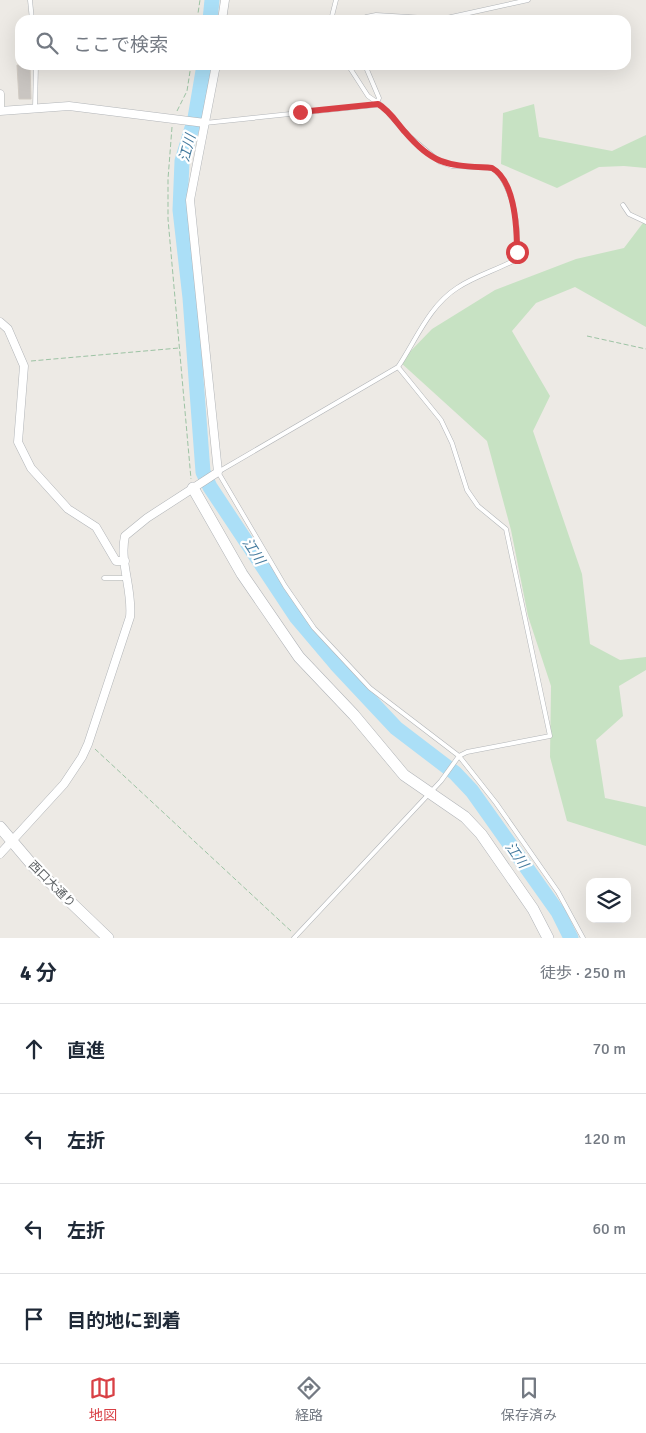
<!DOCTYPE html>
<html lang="ja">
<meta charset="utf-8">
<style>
body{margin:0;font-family:Signika,"Noto Sans JP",sans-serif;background:#f6f6f7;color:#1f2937}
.controls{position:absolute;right:15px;bottom:15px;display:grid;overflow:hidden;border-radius:10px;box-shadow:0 5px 20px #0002}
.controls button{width:45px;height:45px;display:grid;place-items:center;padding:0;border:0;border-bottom:1px solid #e0e1e3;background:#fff;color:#1f2937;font:25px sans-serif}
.stop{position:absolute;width:15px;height:15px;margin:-11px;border:4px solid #d84045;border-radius:50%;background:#fff}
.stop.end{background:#d84045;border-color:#fff;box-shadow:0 1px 5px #0008}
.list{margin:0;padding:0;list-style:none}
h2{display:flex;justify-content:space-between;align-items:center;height:65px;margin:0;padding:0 20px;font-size:21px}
h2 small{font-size:16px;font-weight:400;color:#747a83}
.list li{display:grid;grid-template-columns:32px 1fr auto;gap:15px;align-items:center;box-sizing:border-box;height:90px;padding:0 20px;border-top:1px solid #e0e1e3}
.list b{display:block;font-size:19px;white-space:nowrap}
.list em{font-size:16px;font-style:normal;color:#747a83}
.icon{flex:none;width:28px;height:28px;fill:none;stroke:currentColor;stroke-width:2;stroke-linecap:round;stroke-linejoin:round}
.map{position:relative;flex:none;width:646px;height:938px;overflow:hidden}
.search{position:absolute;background:#fff;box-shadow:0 5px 20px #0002;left:15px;right:15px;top:15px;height:55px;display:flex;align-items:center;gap:12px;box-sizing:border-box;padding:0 18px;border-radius:15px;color:#747a83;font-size:19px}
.sheet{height:425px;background:#fff}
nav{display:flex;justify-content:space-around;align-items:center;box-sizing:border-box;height:70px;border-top:1px solid #e0e1e3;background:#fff;font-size:14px;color:#747a83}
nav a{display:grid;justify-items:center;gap:2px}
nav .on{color:#d84045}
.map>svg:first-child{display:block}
.green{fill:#c7e2c3}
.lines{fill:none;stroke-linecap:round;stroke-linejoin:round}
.river{stroke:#abdff7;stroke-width:15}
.building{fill:#c9c5c1;stroke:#d1cbc3}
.lane-casing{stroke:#b2b5b8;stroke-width:5}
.street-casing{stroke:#b2b5b8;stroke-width:9}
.secondary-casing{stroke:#b1b4b8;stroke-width:12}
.path{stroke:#9dc3a4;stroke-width:1;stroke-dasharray:5 2.5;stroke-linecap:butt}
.lane{stroke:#fff;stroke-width:4}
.street{stroke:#fff;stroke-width:8}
.secondary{stroke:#fff;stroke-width:11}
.route{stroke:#d84045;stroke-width:6}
.labels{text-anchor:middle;stroke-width:4.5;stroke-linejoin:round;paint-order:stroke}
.street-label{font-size:12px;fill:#5c6063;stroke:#fff}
.water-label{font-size:14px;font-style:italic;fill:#477c9f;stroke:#fff}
</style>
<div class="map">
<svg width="646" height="938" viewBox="0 0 646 938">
<rect width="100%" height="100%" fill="#edeae5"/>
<path class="green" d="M534,104l5,33 73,14 34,-16v33l-22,-2 -25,1 -42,21 -56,-24 2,-51z
M646,219v108l-71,-40 -39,16 -24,28 38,65 -17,35 49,143 8,70 30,16 26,-3v13l-27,16 4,30 -27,24 9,58 41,9v39l-79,-25 -17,-64 1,-71 -23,-70 -17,-86 -24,-89 -87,-79 32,-33 63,-39 81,-31 48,-11z"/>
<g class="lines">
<path class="river" d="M210,20l2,-20
M204,65l-9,53 -13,43 -2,49 10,88 13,174 7,15 87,131 39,46 60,64 59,45 17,18 86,121 13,26"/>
</g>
<path class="building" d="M17,65h13l1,34h-12z"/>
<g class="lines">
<g class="lane-casing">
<path id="lane" d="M30,0l2,20
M331,20l5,-20
M365,20l1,-3 10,-2 66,4 86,-19
M35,108l1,-43
M205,123l171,-18 3,-7 -14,-33
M623,205l6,9 17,8
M398,367l-180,105 67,114 29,42 56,60 89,68 37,47 62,89 25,46
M104,578h23
M294,938l147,-157 18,-25 8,-4 83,-16 -44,-207 -28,-23 -11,-16 -15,-47 -11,-23 -43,-53c18,-27 31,-61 59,-79 18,-12 37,-17 56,-27 11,-20 0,-81 -21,-93l-40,-2 -12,-4 -31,-26 -28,-31 -13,-9 -20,-31"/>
</g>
<g class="street-casing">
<path id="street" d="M222,20l3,-20
M0,94v16
M0,111l69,-5 136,17
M0,322l8,7 16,37 -6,76 13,26 37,41 28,18 20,34h9
M0,854l64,-70 18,-27 6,-13 42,-127c3,-27 -11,-55 -5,-81l22,-18 71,-46 -28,-272 26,-135"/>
</g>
<g class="secondary-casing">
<path id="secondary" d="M193,488l49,86 57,83 55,58 50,60 61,42 16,17 52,75 15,29
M0,827l34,40 74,71"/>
</g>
<path class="path" d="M197,20l3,-20
M177,111l10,-20 4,-26
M172,127l-4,52v40l23,260
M587,336l59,13
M31,361l148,-13
M95,749l197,183"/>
<use href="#lane" class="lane"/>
<use href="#street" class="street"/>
<use href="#secondary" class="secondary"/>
</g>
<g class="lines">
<path class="route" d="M300,112l78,-8c11,6 19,19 27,28 30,35 44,33 87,36 23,13 25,61 25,84"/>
</g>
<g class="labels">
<g class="street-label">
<text transform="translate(52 884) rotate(45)" y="4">西口大通り</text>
</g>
<g class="water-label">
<text transform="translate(187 148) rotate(-75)" y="5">江川</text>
<text transform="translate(254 551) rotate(57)" y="5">江川</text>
<text transform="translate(517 855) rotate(55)" y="5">江川</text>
</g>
</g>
</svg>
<div class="controls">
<button><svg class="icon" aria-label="layers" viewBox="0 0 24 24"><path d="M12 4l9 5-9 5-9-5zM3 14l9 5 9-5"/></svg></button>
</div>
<div class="stop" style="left:517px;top:252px"></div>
<div class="stop end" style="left:300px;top:112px"></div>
<div class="search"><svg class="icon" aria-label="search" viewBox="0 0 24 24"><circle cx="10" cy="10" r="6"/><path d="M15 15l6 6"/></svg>ここで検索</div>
</div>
<section class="sheet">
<h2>4 分<small>徒歩 · 250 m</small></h2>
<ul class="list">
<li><svg class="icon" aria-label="ahead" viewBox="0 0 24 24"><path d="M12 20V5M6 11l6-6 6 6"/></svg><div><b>直進</b></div><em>70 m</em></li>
<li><svg class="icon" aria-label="left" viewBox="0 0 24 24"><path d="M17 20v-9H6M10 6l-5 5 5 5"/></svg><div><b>左折</b></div><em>120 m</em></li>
<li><svg class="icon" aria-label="left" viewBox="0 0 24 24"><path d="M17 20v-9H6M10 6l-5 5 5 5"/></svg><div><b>左折</b></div><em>60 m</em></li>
<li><svg class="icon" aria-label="arrive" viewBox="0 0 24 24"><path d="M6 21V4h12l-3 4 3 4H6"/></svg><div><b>目的地に到着</b></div></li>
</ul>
</section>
<nav>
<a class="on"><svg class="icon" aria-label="map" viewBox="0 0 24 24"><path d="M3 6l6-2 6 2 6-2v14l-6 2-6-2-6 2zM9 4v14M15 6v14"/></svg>地図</a>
<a><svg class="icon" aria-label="directions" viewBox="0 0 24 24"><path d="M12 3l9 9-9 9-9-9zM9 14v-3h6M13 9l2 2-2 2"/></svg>経路</a>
<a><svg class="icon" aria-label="saved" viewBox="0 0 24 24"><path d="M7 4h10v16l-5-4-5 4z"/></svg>保存済み</a>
</nav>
